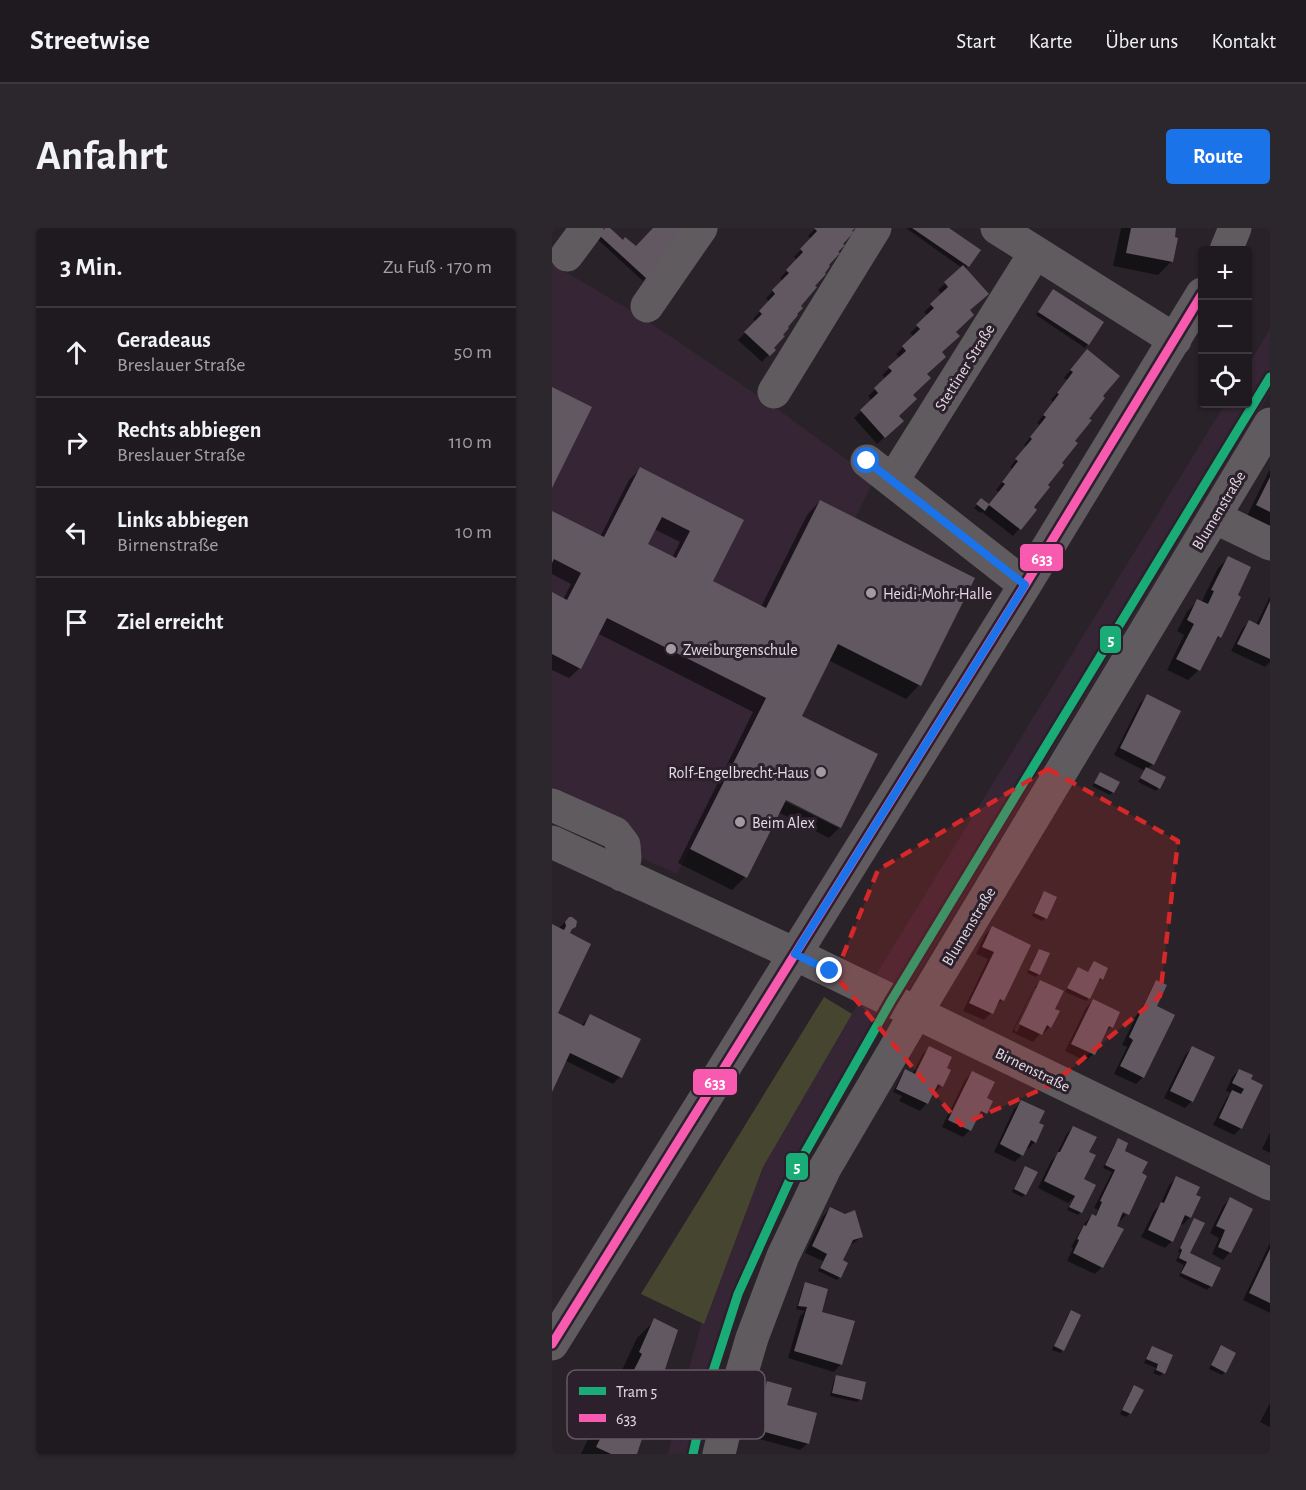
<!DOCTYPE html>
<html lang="de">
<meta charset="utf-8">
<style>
body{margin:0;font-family:"Alegreya Sans",sans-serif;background:#2c272c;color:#f1f3f6}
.controls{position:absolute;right:18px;top:18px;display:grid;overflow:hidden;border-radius:6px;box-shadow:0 2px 4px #0004}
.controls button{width:54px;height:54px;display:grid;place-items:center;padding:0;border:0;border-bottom:2px solid #3c383d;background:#1f1a1f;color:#f1f3f6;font:30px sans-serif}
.stop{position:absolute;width:18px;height:18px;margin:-14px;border:4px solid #1a73e8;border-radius:50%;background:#fff}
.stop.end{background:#1a73e8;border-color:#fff;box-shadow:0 2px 6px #0008}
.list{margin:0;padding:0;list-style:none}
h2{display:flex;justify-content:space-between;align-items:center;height:78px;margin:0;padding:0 24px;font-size:26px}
h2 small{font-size:20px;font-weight:400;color:#a1a1a4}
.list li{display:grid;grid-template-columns:39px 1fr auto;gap:18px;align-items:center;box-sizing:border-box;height:90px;padding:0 24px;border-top:2px solid #3c383d}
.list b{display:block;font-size:22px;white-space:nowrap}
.list p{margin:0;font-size:20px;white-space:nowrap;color:#a1a1a4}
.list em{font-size:20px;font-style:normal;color:#a1a1a4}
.icon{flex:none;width:33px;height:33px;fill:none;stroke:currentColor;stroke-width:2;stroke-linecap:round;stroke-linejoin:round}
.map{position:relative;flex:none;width:718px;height:1226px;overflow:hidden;border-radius:6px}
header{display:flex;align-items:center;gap:36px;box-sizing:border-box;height:84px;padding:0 30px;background:#1f1a1f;border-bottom:2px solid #3c383d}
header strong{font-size:28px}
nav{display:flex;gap:33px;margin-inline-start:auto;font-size:21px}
.intro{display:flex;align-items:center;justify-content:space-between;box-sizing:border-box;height:144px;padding:0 36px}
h1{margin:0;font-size:42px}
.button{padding:15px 27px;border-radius:6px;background:#1a73e8;color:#fff;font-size:21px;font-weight:700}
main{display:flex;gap:36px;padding:0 36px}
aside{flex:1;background:#1f1a1f;border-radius:6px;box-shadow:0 2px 4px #0004}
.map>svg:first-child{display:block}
.built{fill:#362635}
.green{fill:#464630}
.shadow{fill:#0007;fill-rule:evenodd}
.building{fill:#625862;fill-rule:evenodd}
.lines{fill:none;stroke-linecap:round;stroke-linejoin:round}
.minor{stroke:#5f5b5f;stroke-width:33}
.bus-1-casing{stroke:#2c202c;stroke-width:14}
.bus-1{stroke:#f75aaf;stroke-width:9}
.tram-1-casing{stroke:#2c202c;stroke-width:14}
.tram-1{stroke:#1aac76;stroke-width:9}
.route{stroke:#1a73e8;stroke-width:8}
.marked{fill:#d62828;fill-opacity:0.2;stroke:#d62828;stroke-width:4.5;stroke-dasharray:12 8;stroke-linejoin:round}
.poi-dot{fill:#a29aa1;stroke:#2c202c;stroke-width:2}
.labels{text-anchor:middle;stroke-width:6;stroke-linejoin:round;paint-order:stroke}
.street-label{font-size:16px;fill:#e3dae2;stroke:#2c202c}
.poi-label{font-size:16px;fill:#e3dae2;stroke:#2c202c;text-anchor:start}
.key{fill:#2c202c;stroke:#635863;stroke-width:1.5}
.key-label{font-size:16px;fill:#e3dae2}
.line-badge{stroke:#2c202c;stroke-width:2}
.badge-label{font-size:16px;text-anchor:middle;font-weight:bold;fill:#fff}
</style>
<header>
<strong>Streetwise</strong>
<nav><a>Start</a><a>Karte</a><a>Über uns</a><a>Kontakt</a></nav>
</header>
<div class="intro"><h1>Anfahrt</h1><a class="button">Route</a></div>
<main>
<aside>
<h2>3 Min.<small>Zu Fuß · 170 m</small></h2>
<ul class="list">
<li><svg class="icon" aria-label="ahead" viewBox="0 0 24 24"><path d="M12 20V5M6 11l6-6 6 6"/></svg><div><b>Geradeaus</b><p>Breslauer Straße</p></div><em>50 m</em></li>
<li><svg class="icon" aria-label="right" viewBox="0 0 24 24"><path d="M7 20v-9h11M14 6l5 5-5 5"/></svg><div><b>Rechts abbiegen</b><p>Breslauer Straße</p></div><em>110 m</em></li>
<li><svg class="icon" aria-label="left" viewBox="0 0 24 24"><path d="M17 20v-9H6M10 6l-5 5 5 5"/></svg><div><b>Links abbiegen</b><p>Birnenstraße</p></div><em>10 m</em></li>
<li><svg class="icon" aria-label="arrive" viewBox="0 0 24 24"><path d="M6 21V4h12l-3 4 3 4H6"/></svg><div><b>Ziel erreicht</b></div></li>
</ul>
</aside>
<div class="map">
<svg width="718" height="1226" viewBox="0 0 718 1226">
<rect width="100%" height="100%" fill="#292329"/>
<path class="built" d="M0,36l88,52 129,87 105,77 -197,394 -125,-57z
M718,101v64l-398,655 -77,134 -50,111 -30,94 -15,67h-32l19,-77 14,-52 62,-158 89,-153 373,-610h23v-38z"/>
<path class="green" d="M272,769l28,17 -89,153 -59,157 -63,-30z"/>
<path class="shadow" d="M55,0l16,14 13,6 18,-20 18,10 -20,32 -9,11 -46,-42z
M264,0h37l-81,120 1,2 -11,12 -24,-22 18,-18 -3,-3 16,-17 -3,-4 17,-17 -3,-3 17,-18 -3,-3 17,-18 -3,-3z
M354,0h41l32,22 -14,19 3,42 -71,105 5,5 -25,23 -23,-26 18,-17 -4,-5 18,-17 -4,-4 18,-17 -4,-4 18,-17 -4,-4 18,-17 -4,-4 18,-17 -4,-5 24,-22z
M569,0h54l-4,34 -13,13 -45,-9z
M501,62l49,33 -17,25 -49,-33z
M528,130l21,39 -69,111 3,2 -22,26 -31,-24 -2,1 -6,-5 7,-8 7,6 11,-14 -3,-2 16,-21 -2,-2 16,-20 -2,-2 16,-20 -3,-2 16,-21 -2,-2 16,-20 -3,-2z
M88,241l102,51 -34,68 53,19 46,-92 13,-14 99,184 -13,14 -78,-39 -31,62 -13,79 55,27 -10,10 -51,-26 -33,65 -13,13 -54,-27 75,-151 -156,-79 -17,35 -11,10 -17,-8v-76l11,6 8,-16 -19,-10v-61l48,24 29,-57zM102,301l26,13 -8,16 -26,-13z
M718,241v58l-23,-11z
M676,330l-9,79 -7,7 -13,26 -11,10 -21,-10 17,-35 -7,-4 10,-19 10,-11 4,2 17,-35z
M718,368v66l-5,5 -34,-16 11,-22 7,-7 7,3z
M595,468l6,68 -6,5 12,19 -3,3 -18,-9 7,-11 -31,-16 26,-52z
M548,546l13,18 -3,3 -18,-9z
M492,665l2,25 -4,3 -10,-5 9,-20z
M15,692l1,14 -12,80 25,12 9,-10 49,24 -19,37 -7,7 -47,-23 -14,28v-163l6,3z
M440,700l10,72 -7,7 -4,6 -7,7 -21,-9 25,-52 -12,-5 9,-19z
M487,722v24l-3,3 -9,-4 9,-19z
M526,741l10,4 18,-4 -4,10 -4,3 -1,-1 -8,17 -3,3 -21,-9 10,-20z
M604,753l-13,96 -7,7 -22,-10 13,-27 -5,-2 17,-35 4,-4 10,-21z
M488,754l13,28 -3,17 -7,7 -2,-1 -8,9 -21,-10 21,-43zM482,760h4l-21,44 -3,-2z
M541,772l18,27 -7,7 -11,20 -7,7 -21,-10 21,-43z
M377,820l12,38 -7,7 -2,-1 -5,11 -7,8 -21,-10 3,-5 -9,-4 9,-18 3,-3 7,4 10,-20z
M640,820v53l-7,7 -21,-10 21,-43z
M687,842l12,6 -10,52 -7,7 -21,-10 13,-26 5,-6 -5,-2 6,-14z
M420,845l13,26 1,14 -7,7 -4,-1 -5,11 -7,7 -21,-10 23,-47z
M470,874l15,22 -2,18 -7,7 -3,-1 -3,7 -7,7 -21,-10 20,-43z
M521,899l14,26 -4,27 -2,32 -3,3 -11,-5 6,-12 -5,5 -30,-15 13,-27 5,-5 10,-21z
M718,904v21l-8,-4z
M567,912l1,17 20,17 5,2 -18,38v-2l-11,-2 10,5 -6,6 -2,-1 -16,47 -7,7 -28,-13 6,-13 -2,-1 14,-24 7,-8 3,2 3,-7 -4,-2 18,-36 -9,-4 12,-25z
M474,939l-1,27 -3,3 -10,-5 10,-21z
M624,950l18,17 5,3 -9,19 -7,8 -3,-2 -8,18 -7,7 -24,-11 13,-26 6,-6 9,-20z
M678,971v53l-7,8 -11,-6 7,-16 -9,-5 13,-27z
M279,981l31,27 -8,7 -5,2 -7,14 -2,18 -3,3 -19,-9 5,-10 -18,-8 18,-37z
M643,992l-7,34 31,14 -9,19 -3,3 -28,-14 5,-11 -8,-4 4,-8 -2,-1 14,-29z
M718,1015v70l-27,-13z
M254,1055l14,30 21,51 -7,8 -46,-14 12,-42 5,-5 -9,-2 7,-22z
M519,1084l-8,38 -3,3 -8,-3 16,-35z
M103,1092l-19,134h-55l14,-30 10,-10 4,-8 -4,-2 7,-14 8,-9 5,-9 -3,-2 15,-32z
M669,1119l4,25 -3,3 -13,-6 9,-19z
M600,1120l11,25 -3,3 -7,-3 3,-5 -12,-5 5,-12z
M285,1148l23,23 -3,3 -27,-6 4,-16z
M216,1155l40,60 -8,7 -52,-14 12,-46z
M583,1159l6,4 -11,22 -4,4 -6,-3 11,-24z
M718,1175v24l-10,-5z"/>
<path class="building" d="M53,0h5l13,12 2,-3 11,9 17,-18h30l-9,10 6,5 -33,36 -48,-44z
M262,0h41l-3,3 2,1 -11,12 2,1 -7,7 2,1 -11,12 1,1 -5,7 1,1 -11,12 2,1 -16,19 2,2 -6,6 1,1 -10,12 1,1 -6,7 2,1 -11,12 2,2 -6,6 -26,-24 18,-18 -3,-3 16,-17 -3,-4 17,-17 -3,-3 17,-18 -3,-3 17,-18z
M360,0h37l32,22 -12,17z
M579,0h45l-1,9 3,1 -5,24 -47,-9z
M411,37l26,29 -19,16 4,5 -18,17 4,4 -18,16 4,5 -19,17 4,4 -18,17 4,4 -18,17 5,5 -19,17 -25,-28 18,-17 -4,-5 18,-17 -4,-4 18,-16 -4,-5 18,-17 -4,-4 18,-17 -4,-4 18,-17 -4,-5z
M501,61l51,33 -15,23 -51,-33z
M535,121l33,27 -17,20 2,2 -16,21 3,1 -17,21 3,2 -16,20 2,2 -16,20 2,2 -16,20 3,3 -16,20 -32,-25 -4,6 -9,-7 5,-6 8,6 16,-20 -3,-2 16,-21 -3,-2 17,-20 -2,-2 16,-20 -3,-2 16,-21 -2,-1 16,-21 -3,-2z
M0,159l40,20 -40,81z
M88,239l104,53 -31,61 53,27 54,-108 155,78 -54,108 -83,-42 -36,72 76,38 -37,74 -55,-28 -39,78 -57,-29 76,-151 -159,-80 -26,51 -29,-15v-62l15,8 14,-27 -27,-14 -2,4v-52l52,26zM110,289l28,14 -14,27 -28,-14z
M718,249v35l-14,-7z
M676,328l23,11 -13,28 3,2 -20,41 -3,-2 -18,35 -24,-12 18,-35 -7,-4 10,-21 11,5 6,-13 -3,-1z
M718,373v58l-33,-15 12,-24 10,5z
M595,466l34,17 -27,54 -34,-17z
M594,539l20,10 -6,12 -20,-11z
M548,544l20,10 -6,11 -20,-10z
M492,663l13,6 -10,22 -13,-6z
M17,689h3l5,4 -1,6 -4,2 -2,4 21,11 -33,69 26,13 6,-12 51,25 -19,39 -52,-25 -18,39v-168l12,6 2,-4 -1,-4z
M440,698l39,19 -27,56 -4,-2 -7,15 -24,-11 25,-51 -12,-5z
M487,721l11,4 -10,22 -11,-5z
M542,733l14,7 -5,12 -3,-2 -10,21 -23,-11 11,-21 10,5z
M488,752l24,11 -9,18 5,2 -9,17 -4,-3 -5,10 -23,-11z
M604,752l11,5 -10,21 18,9 -31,63 -24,-12 13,-26 -4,-3z
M541,771l27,13 -7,16 -4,-2 -14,29 -24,-11z
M377,818l23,11 -5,11 4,2 -8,17 -5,-3 -10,20 -32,-15 9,-20 10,5z
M640,818l23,11 -22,45 -23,-11z
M687,841l14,6 -2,4 12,6 -21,44 -23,-11 13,-28 9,4 3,-5 -12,-6z
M420,843l23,11 -8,16 6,3 -6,13 -6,-3 -10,20 -23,-11z
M469,872l24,11 -6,12 5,2 -8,18 -5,-3 -8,16 -23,-12z
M521,898l24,11 -8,15 7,3 -12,24 12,6 -14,28 -13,-6 6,-11 -31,-15 14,-29h2z
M566,910l10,5 -3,8 23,11 -6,11 5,3 -18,39 -6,-3 -6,14 7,3 -21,39 -30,-15 6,-13 -2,-1 7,-14 2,1 6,-12 4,2 6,-14 -2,-1 15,-31 -10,-5z
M473,938l13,6 -12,23 -12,-6z
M624,948l24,11 -4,8 5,2 -10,21 -6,-3 -12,27 -25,-12 13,-28 3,1z
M678,969l23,12 -22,44 -13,-6 7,-17 -9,-4z
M278,979l15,7 10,-4 8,27 -10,3 -10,20 5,3 -7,15 -21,-10 7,-14 -15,-8z
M642,990l11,5 -15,30 31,15 -9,19 -31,-14 6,-11 -8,-4 3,-8 -2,-2z
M718,1021v54l-21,-10z
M253,1054l23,7 -6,23 33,9 -13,44 -48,-14 13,-44 -9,-1z
M519,1082l10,5 -17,36 -10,-5z
M102,1090l24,12 -41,124h-26l-15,-7 4,-8 -3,-2 16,-33 4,2 9,-19 -4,-1 8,-16 3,2 9,-18 -3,-2z
M669,1117l15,8 -10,20 -15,-8z
M600,1118l21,9 -8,19 -9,-4 2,-6 -12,-5z
M284,1147l30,7 -4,18 -30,-7z
M215,1153l25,7 -5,17 30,8 -8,31 -55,-15z
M582,1157l10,5 -13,24 -9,-4z"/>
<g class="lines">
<path class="minor" d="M445,0l178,112
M674,22l9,-22
M15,27l20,-27
M95,78l54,-78
M222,164l101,-164
M315,233l158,124
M341,252l142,-227
M662,289l56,27
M0,577l63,28 9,12 1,13 -3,17
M0,614l243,112 475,230
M0,1116l473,-759 177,-291
M167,1226l4,-17 29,-99 31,-82 42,-88 91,-155 354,-589"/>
<g class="bus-1-casing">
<path id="bus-1" d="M0,1116l473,-759 177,-291"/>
</g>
<use href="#bus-1" class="bus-1"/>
<g class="tram-1-casing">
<path id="tram-1" d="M141,1226l15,-67 30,-93 52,-115 101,-178 379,-624"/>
</g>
<use href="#tram-1" class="tram-1"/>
</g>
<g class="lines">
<path class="route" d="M278,743l-35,-17 230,-369 -158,-124"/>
</g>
<path class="marked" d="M496,541l130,72 -18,155 -109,89 -90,40 -126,-150 43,-105z"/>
<g class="poi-dot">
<circle cx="319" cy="365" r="6"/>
<circle cx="119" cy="421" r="6"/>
<circle cx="269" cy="544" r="6"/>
<circle cx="188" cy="594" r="6"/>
</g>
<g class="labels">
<g class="street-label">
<text transform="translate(412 139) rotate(-58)" y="6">Stettiner Straße</text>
<text transform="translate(666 282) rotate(-59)" y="6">Blumenstraße</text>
<text transform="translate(416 698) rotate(-59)" y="6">Blumenstraße</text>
<text transform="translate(481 841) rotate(26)" y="6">Birnenstraße</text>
</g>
<g class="poi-label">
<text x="331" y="371">Heidi-Mohr-Halle</text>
<text x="131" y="427">Zweiburgenschule</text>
<text x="257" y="550" text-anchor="end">Rolf-Engelbrecht-Haus</text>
<text x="200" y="600">Beim Alex</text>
</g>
</g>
<rect x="15" y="1142" width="198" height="69" rx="9" class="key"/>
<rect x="27" y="1159" width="27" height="8" fill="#1aac76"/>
<rect x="27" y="1186" width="27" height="8" fill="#f75aaf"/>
<g class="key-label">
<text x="64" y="1169">Tram 5</text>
<text x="64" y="1196">633</text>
</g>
<g class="line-badge">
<rect x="467" y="315" width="45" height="29" rx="6" fill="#f75aaf"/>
<rect x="547" y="397" width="23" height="29" rx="6" fill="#1aac76"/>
<rect x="140" y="840" width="46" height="28" rx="6" fill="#f75aaf"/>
<rect x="233" y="924" width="24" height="29" rx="6" fill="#1aac76"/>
</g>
<g class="badge-label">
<text x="490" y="336">633</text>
<text x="559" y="417">5</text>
<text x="163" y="860">633</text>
<text x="245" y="944">5</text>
</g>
</svg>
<div class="controls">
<button>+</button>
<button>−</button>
<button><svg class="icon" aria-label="locate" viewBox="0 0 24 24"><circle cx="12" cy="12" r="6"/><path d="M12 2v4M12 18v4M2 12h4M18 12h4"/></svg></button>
</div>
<div class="stop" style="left:315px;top:233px"></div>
<div class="stop end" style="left:278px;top:743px"></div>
</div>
</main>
